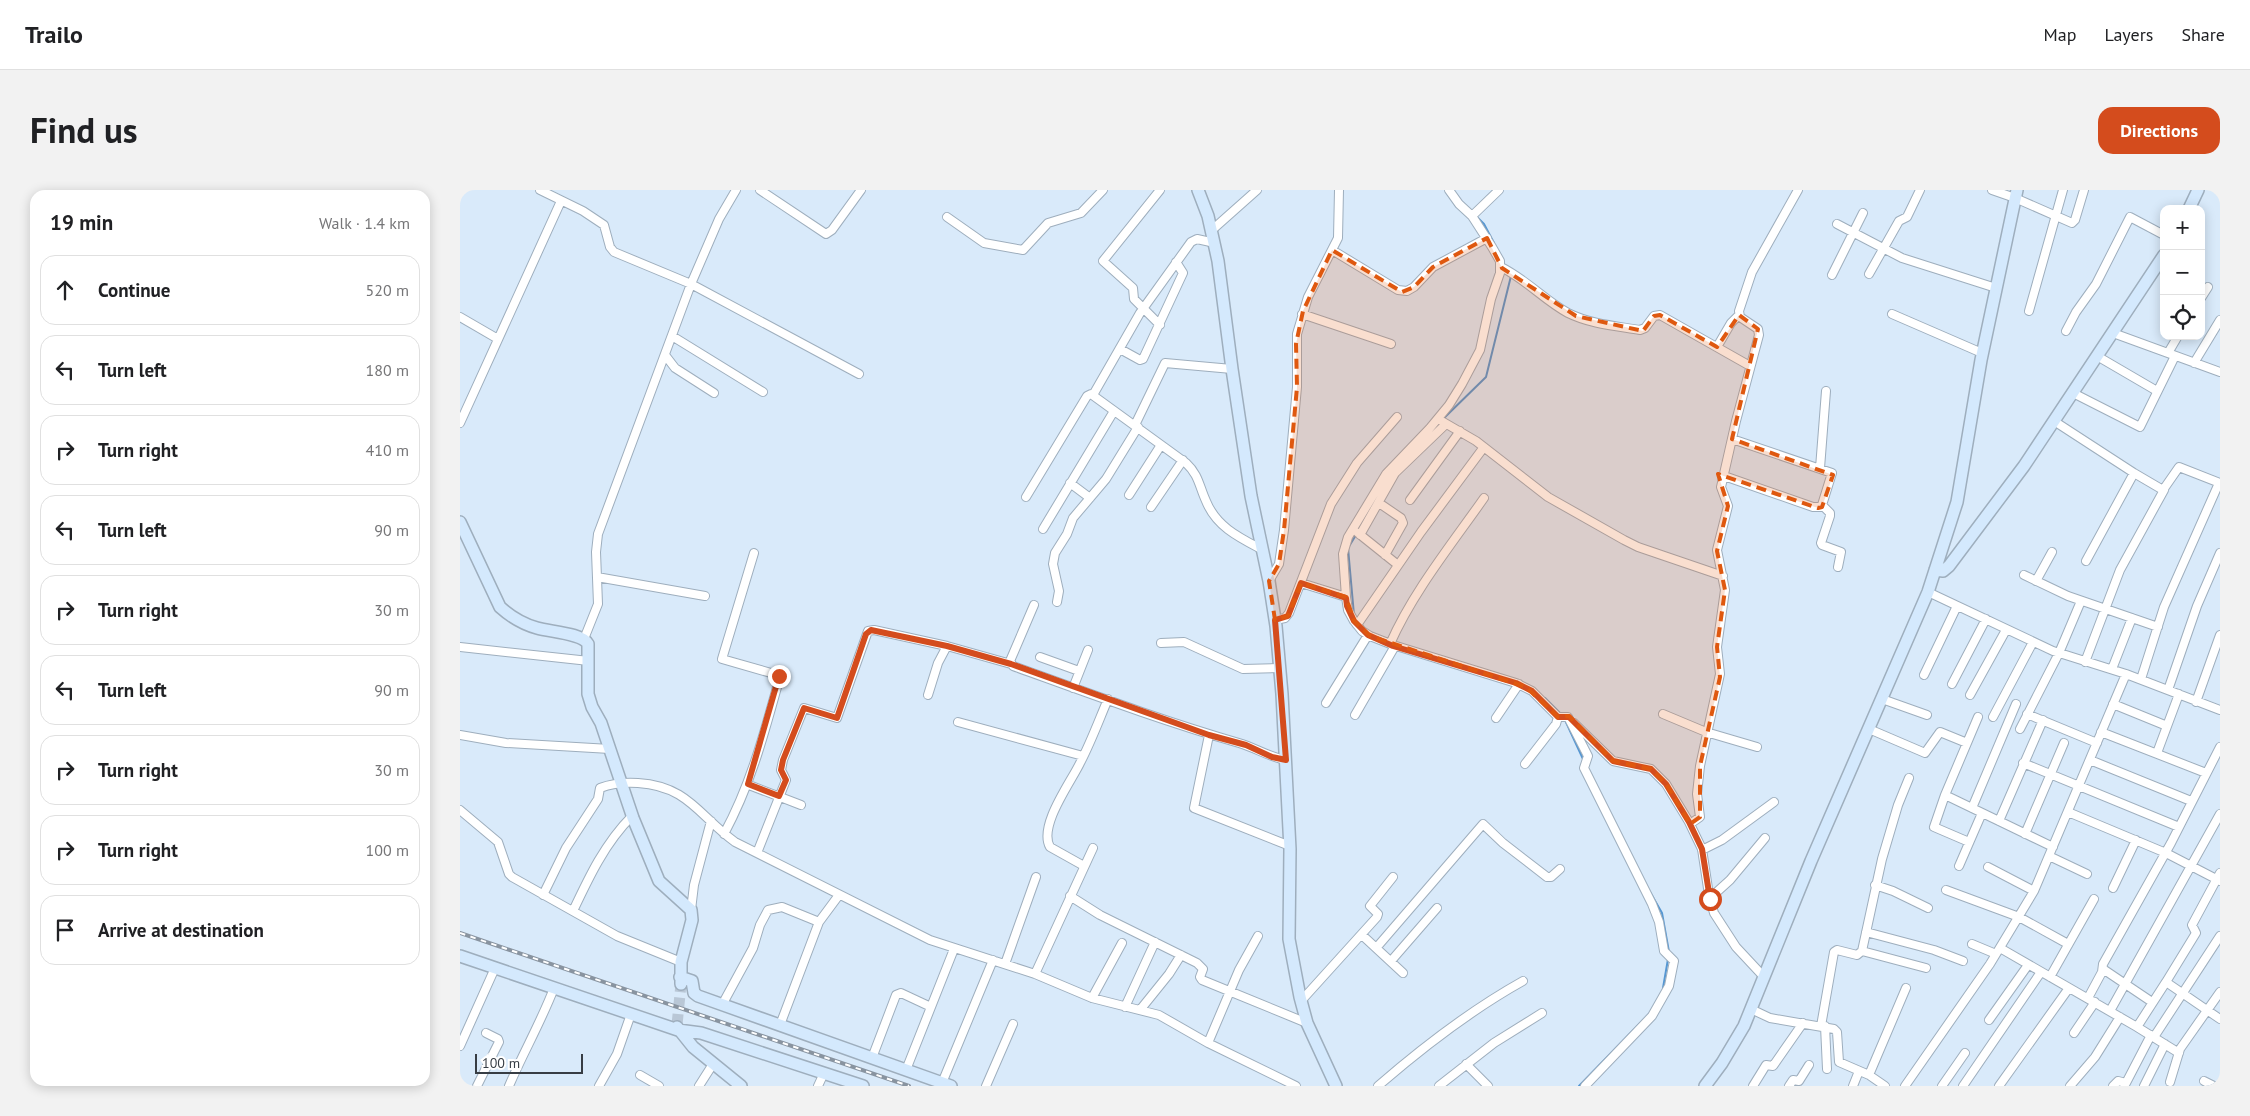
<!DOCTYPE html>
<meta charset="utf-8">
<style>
body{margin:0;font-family:"PT Sans",sans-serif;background:#f2f2f2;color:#202124}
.controls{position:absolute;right:15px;top:15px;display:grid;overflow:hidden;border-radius:10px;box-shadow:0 2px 12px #0003}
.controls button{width:45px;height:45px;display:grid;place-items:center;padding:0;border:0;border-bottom:1px solid #e0e0e0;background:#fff;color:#202124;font:25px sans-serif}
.scale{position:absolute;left:15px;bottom:12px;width:108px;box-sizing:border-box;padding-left:5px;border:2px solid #373d44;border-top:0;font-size:14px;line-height:18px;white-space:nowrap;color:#373d44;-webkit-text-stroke:4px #fff;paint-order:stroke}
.stop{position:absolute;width:15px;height:15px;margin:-11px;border:4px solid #d44c1d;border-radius:50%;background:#fff}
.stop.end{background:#d44c1d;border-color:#fff;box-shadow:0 1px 5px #0008}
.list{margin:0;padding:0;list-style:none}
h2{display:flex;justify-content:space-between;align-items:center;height:65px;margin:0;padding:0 20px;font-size:21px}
h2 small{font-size:16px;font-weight:400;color:#757577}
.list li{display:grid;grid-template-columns:32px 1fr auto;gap:15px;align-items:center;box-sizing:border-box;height:70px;margin:0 10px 10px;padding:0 10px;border:1px solid #e0e0e0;border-radius:15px}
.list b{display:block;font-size:19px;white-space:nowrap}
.list em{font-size:16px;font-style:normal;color:#757577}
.icon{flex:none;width:28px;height:28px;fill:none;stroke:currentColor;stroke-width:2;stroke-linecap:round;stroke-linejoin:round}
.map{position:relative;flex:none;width:1760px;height:896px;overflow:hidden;border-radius:15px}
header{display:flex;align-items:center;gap:30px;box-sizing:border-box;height:70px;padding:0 25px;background:#fff;border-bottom:1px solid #e0e0e0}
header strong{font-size:24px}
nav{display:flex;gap:28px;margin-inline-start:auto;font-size:18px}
.intro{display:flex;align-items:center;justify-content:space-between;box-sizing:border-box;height:120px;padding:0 30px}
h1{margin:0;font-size:35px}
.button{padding:12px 22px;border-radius:15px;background:#d44c1d;color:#fff;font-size:18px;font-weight:700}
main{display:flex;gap:30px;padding:0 30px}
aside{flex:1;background:#fff;border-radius:15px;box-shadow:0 2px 12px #0003}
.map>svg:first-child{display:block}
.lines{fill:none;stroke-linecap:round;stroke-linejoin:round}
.stream{stroke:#5697d2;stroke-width:2}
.secondary-tunnel{stroke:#b9c7d6;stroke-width:11;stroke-dasharray:11 5.5;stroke-linecap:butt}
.street-casing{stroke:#9eaebd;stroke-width:10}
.secondary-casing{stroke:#9eaebd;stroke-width:14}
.street{stroke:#fff;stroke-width:8}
.secondary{stroke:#d4e9fd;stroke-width:11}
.rail-casing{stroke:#8994a0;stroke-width:4}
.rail{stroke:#fff;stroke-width:2;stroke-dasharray:5.5;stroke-linecap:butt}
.route{stroke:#d44c1d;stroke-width:6}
.marked{fill:#df580f;fill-opacity:0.2;stroke:#df580f;stroke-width:4;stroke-dasharray:10 6;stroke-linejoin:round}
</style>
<header>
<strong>Trailo</strong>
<nav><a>Map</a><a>Layers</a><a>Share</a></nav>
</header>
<div class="intro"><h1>Find us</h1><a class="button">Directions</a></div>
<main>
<aside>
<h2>19 min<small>Walk · 1.4 km</small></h2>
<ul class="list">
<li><svg class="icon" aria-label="ahead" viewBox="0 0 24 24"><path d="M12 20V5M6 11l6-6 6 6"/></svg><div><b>Continue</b></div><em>520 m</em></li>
<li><svg class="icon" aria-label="left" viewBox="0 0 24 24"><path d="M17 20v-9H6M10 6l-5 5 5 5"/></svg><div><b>Turn left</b></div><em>180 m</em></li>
<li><svg class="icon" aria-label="right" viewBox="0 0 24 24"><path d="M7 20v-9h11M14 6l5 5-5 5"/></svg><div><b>Turn right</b></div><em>410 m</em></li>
<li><svg class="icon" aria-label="left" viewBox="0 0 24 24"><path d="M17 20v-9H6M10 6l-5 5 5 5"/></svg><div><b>Turn left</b></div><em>90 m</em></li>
<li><svg class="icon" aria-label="right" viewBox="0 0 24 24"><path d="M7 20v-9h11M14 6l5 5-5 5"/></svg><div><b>Turn right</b></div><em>30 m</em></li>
<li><svg class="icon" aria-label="left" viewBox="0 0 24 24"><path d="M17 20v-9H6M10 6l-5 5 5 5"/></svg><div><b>Turn left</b></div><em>90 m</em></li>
<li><svg class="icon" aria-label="right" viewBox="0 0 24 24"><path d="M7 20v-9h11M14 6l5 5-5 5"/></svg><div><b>Turn right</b></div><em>30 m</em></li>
<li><svg class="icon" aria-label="right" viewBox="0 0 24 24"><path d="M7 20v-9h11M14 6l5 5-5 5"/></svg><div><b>Turn right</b></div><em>100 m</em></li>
<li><svg class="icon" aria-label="arrive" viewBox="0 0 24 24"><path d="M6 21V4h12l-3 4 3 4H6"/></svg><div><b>Arrive at destination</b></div></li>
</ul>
</aside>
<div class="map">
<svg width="1760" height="896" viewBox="0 0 1760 896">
<rect width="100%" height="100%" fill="#d9eafa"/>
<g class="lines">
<path class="stream" d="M1016,26l8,8 10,19
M982,230l44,-43 25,-101
M894,425l-6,-67 8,-13
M1085,508l16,16
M1105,530l18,39
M1190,702l12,21 7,39
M1203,798l5,-29
M1119,896l72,-74"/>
<path class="secondary-tunnel" d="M217,835l4,-41"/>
<g class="street-casing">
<path id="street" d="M80,0l43,21 21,14 6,22 4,5 77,32 168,90
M300,0l66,44 6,-4 29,-40
M989,0l10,14 13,12 20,31 8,14v12l-9,26 -11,51 -18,34 -13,21 -19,23 -44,46 -38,63 -5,17 3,43 2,13 6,11 8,10 8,5 23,9 123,38 16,8 26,26h10l20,39 -4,12 68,136 7,18 5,29 10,10 -5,25 -17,30 -67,70
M1532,0l23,8 57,25 3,-3 9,-30
M1012,26l27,-26
M487,27l37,26 39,7 25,-27 33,-10 22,-23
M1377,34l65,34 94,30
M752,40l45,-40
M872,60l66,40 9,1 7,-4 19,-20 54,-29
M1041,77c26,13 43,33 67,46 22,11 48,13 72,17l5,-2 9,-12 6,-1 90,51
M1409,84l30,-53 8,-4 13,-27
M1372,85l31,-62
M1741,108l7,-11
M1569,121l34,-121
M842,124l89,30
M1432,124l90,39
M0,127l38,22
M700,135l-26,-26 -1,-11 -30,-27 57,-71
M1606,141l10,-19 20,-28 34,-67 34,18
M1653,143l107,39
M212,146l91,56
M1257,157l14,-24 8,-8
M660,159l20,11 3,-1 40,-86 -7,-11
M1708,163l10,-17
M205,165l10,13 39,25
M1637,166l60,35
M1734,173l26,-43
M1613,203l67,34 35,-71
M633,205l47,-82 51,-71 6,-3 18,4
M978,229l38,22 72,56 76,43 14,7 85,29
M1594,231l80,52 29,17 16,-23 41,16
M0,233l101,-222
M675,235l30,-62 67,6
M1272,249l100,34 -10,32 8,8v3l-9,27 1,2 19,7 -3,15
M1360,278l6,-77
M1264,286l89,31h9
M610,293l20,15
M669,305l32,-50
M566,307l61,-101 4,-2 95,69c13,12 13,23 20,38 10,25 32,36 55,48
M950,310l50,-69
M919,313l22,15 2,5 -18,32
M691,317l32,-47
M583,339l71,-118
M898,343l40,32
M900,345l35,-62 51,-49
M1626,371l48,-88
M1564,385l44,21 90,31
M137,387l108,19
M809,391l10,-17 5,-34 13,-143v-53l11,-37 30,-59 1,-48
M1576,391l16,-29
M841,393l45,14
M1468,402l125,59 73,23 94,36
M597,412l2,-11 -6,-27 2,-11 12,-19 6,-16 33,-39 32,-52
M574,415l-24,56 3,5c75,27 150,55 226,77 17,5 30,14 47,17
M815,430l10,-2 4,-5 42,-109 26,-41 40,-46
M897,435l64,-93 63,-85
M124,449l14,-35 -2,-52 2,-18 93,-250 28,-65 17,-29
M701,453l23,-1 59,27 37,-1
M930,454c23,-52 61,-99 94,-146
M0,457l129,14
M580,467l39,14
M1625,472l35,-92 44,-80
M1652,479l20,-51
M1464,485l33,-69
M1681,489l23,-72 55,-124
M1492,494l34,-65
M613,498l15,-38
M1708,500l29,-84 23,-53
M468,505l10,-32 9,-17
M1510,505l36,-65
M1422,509l45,16
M1736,512l24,-67
M866,513l42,-68
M1653,514l54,22
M1203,524l43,18 51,15
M1567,524l70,29
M895,525l40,-69
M1518,527l-33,78 108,52
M1533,527l40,-75
M1036,528l23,-34
M498,532l125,34
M1114,533l39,38 38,8 15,15 23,38 13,27 7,46 5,18 22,34 28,30
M1409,539l56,24 15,-21 27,11
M1560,539l39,-76 22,-52
M1641,542l105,41
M0,545l46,8 104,6
M749,545l-15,73 96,38
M1697,563l22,-59
M1630,570l101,41
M1563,573l156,64
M1065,574l31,-40 2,-7
M289,595l52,20
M1485,605l-11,32 35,15
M1512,618l44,-104
M0,620l38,32 11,32 3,3 105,59 64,26
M1608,622l98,41 54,28
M1539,631l44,-101
M1230,634l10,-7 -3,-23 3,-28 20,-92 -3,-27 8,-57 -8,-40 11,-44 -7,-19 15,-66 23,-86 -1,-6 -18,-12 -1,-6 13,-39 46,-82
M264,644c27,-50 40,-100 55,-154l-1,-5 -56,-16 32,-106
M1565,644l39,-91
M1242,660l20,-10 52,-38
M297,663l29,-73 -5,-10 2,-10 21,-52 33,10 31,-87 6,-1 73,16 64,18
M1589,666l38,18
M624,676l-34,-19c-12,-21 21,-65 30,-84 11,-21 19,-43 28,-64
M1499,676l23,-53
M1528,677l46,24
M1415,695l18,6 35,17
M1653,698l23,-48
M1486,700l73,27 49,27
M83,705l23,-47 32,-49 2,-11c13,-5 24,-6 38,-5 50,3 61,33 97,59l195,98 105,34 57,24 67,17 49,28 88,43
M610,706l30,19 97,48 6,6 -3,8 2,3 105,43
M1249,709l21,-19 35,-42
M231,720l3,-25 17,-64
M113,721c16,-34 32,-68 59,-95
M1406,742l68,18 29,11
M902,745l41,38
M1512,754l24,10
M917,757l106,-123 20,19 44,34h4l9,-8
M1540,758l137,79 29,-45 54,37
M1402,761l64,17
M931,771l46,-53
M545,774l31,-87
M1643,779l49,33
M575,784l58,-126
M1590,787l44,-78
M1706,792l30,-49 -4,-8 28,-52
M632,808l30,-55
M1628,808l14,-26 1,-8 68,-121 49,-96
M841,811l76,-84 1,-3 -8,-8 23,-29
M262,815l31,-57 7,-23 8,-15 14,-3 37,15
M665,817l30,-65
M1291,819l19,9 64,11 3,3 2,30 30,13 16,11
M680,820l29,-36 12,-19
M1650,821l110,-197
M1529,830l39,-55
M320,835l39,-103 20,-27
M1361,836l13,-74 3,-2 20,5 5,-4 20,-92 16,-54 11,-27
M1365,836l2,43
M1677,837l42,26
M1614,843l21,-31
M1694,847l66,-101
M748,853l31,-73 19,-34
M0,856l35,-78
M412,868l24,-63 5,-2 30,14
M1006,874l22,22
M446,880l48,-121
M180,885l19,11
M1409,885l37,-87
M1744,891l10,5
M1710,892l10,-33 40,-57
M482,893l51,-123
M17,896l22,-44 -1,-3 -12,-6
M49,896c14,-33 32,-64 45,-98
M139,896l18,-32 14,-40
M239,896l14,-22
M358,896l6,-13
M526,896l27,-62
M918,896c45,-39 93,-76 145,-105
M979,896l55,-43 48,-30
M1293,896l13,-21 7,1 30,-43
M1329,896l4,-6 6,1 10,-16
M1393,896l6,-15
M1445,896l85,-122 44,-73 92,-217
M1482,896l23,-33
M1503,896l78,-114
M1539,896l70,-98
M1610,896l25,-29 25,-40
M1653,896l5,-5 8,2 25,-48
M1684,896l21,-42"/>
</g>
<g class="secondary-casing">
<path id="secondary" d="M738,0l10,26 10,45 14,108 19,127 18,85 7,45 6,68 8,155 -1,90 11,58 7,26 29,63
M1729,19l9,-19
M0,332l40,85c11,10 23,17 37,21 13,4 45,5 51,16v50l4,13 9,16 32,95 26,63 32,29 1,10 -11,42v22
M1475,380l8,1 6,-5 75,-100 140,-211
M0,766l218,74 23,3 162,53
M220,787l12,4 2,12 4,3 253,90
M217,837l16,20 48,39
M1245,896l17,-23 22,-37 67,-165 117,-269 29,-90 24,-142 36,-170"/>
</g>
<use href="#street" class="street"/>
<use href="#secondary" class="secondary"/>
<g class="rail-casing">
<path id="rail" d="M0,743l449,153"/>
</g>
<use href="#rail" class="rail"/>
</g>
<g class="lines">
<path class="route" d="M319,486l-31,108 31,12 7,-16 -5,-10 2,-10 21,-52 33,10 29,-84 5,-4 76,16 64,18 198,71 37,10 26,12 14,3 -11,-140 13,-4 13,-33 45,15 1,8 7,15 14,14 25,11 123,37 16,8 26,26h11l44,44 38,8 15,15 23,38 13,27 8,50"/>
</g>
<path class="marked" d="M1027,48l15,30 74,48 67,15 11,-15 6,-1 57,32 22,-32 19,14 -26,110 101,36 -11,32 -4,1 -100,-34 10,32 -11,45 8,39 -8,57 3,30 -20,89v51l-10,7 -24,-40 -15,-15 -38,-8 -44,-45 -11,1 -32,-30 -156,-51 -16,-15 -8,-24 -45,-14 -13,33 -13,4 -6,-39 10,-17 5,-34 13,-143 -1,-43 7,-33 29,-61 70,42 12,-5 19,-20z"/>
</svg>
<div class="controls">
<button>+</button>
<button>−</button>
<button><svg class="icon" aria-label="locate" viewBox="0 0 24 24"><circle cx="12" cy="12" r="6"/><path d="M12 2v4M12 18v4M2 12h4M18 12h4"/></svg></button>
</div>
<div class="scale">100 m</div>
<div class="stop" style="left:1250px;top:709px"></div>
<div class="stop end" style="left:319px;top:486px"></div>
</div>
</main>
